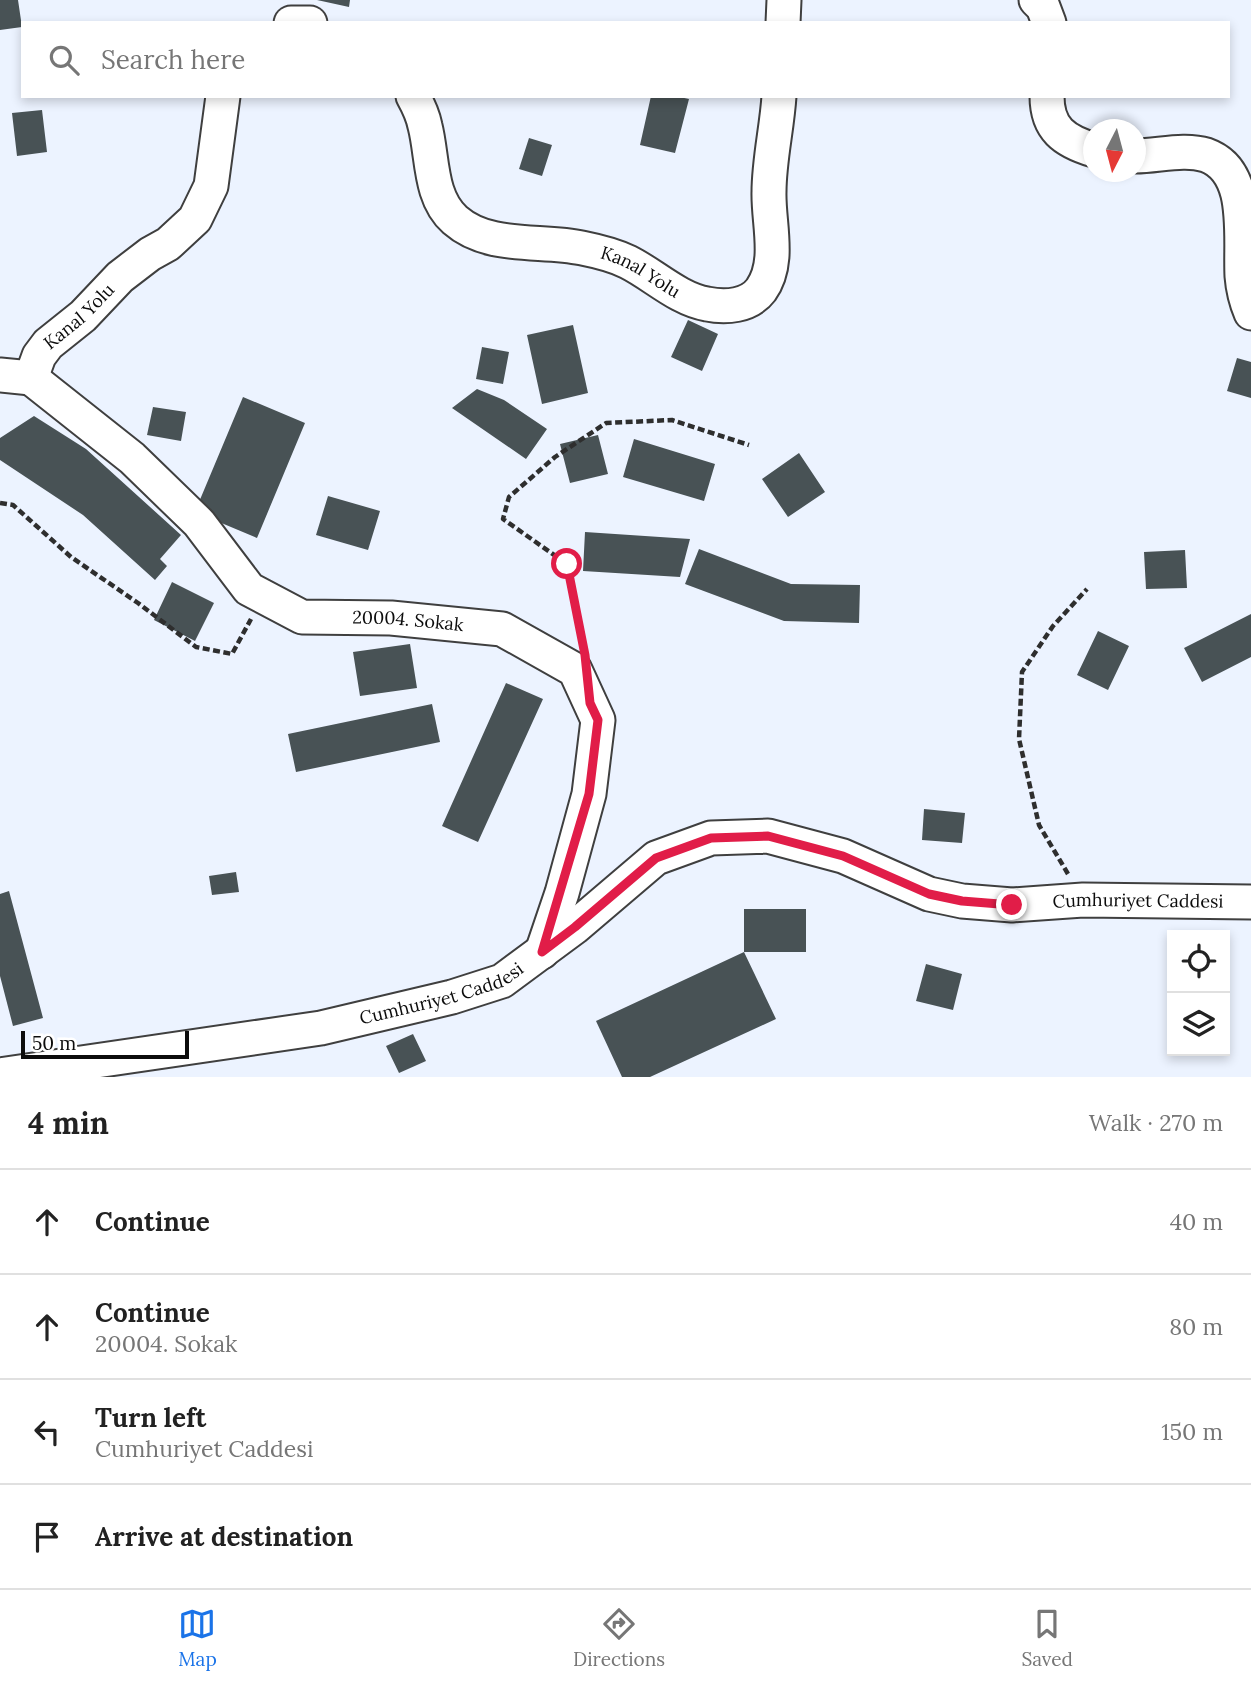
<!DOCTYPE html>
<meta charset="utf-8">
<style>
body{margin:0;font-family:Lora,serif;background:#f6f6f6;color:#222}
.controls{position:absolute;right:21px;bottom:21px;display:grid;overflow:hidden;border-radius:0px;box-shadow:0 4px 10px #0003}
.controls button{width:63px;height:63px;display:grid;place-items:center;padding:0;border:0;border-bottom:2px solid #e0e0e0;background:#fff;color:#222;font:35px sans-serif}
.compass{position:absolute;left:1083px;top:119px;width:63px;height:63px;border-radius:50%;background:#fff;box-shadow:0 4px 10px #0003;rotate:186deg}
.scale{position:absolute;left:21px;bottom:18px;width:168px;box-sizing:border-box;padding-left:7px;border:4px solid #0c0c0c;border-top:0;font-size:19px;line-height:24px;white-space:nowrap;color:#0c0c0c;-webkit-text-stroke:5px #fff;paint-order:stroke}
.stop{position:absolute;width:21px;height:21px;margin:-16px;border:5px solid #e11d48;border-radius:50%;background:#fff}
.stop.end{background:#e11d48;border-color:#fff;box-shadow:0 2px 7px #0008}
.list{margin:0;padding:0;list-style:none}
h2{display:flex;justify-content:space-between;align-items:center;height:91px;margin:0;padding:0 28px;font-size:30px}
h2 small{font-size:23px;font-weight:400;color:#767676}
.list li{display:grid;grid-template-columns:46px 1fr auto;gap:21px;align-items:center;box-sizing:border-box;height:105px;padding:0 28px;border-top:2px solid #e0e0e0}
.list b{display:block;font-size:26px;white-space:nowrap}
.list p{margin:0;font-size:23px;white-space:nowrap;color:#767676}
.list em{font-size:23px;font-style:normal;color:#767676}
.icon{flex:none;width:38px;height:38px;fill:none;stroke:currentColor;stroke-width:2;stroke-linecap:round;stroke-linejoin:round}
.map{position:relative;flex:none;width:1251px;height:1077px;overflow:hidden}
.search{position:absolute;background:#fff;box-shadow:0 4px 10px #0003;left:21px;right:21px;top:21px;height:77px;display:flex;align-items:center;gap:18px;box-sizing:border-box;padding:0 24px;border-radius:0px;color:#767676;font-size:26px}
.sheet{height:511px;background:#fff}
nav{display:flex;justify-content:space-around;align-items:center;box-sizing:border-box;height:98px;border-top:2px solid #e0e0e0;background:#fff;font-size:19px;color:#767676}
nav a{display:grid;justify-items:center;gap:4px}
nav .on{color:#1a73e8}
.map>svg:first-child{display:block}
.building{fill:#485255}
.lines{fill:none;stroke-linecap:round;stroke-linejoin:round}
.minor-casing{stroke:#3f3f3f;stroke-width:37}
.path{stroke:#2e2e2e;stroke-width:4.5;stroke-dasharray:7 3.5;stroke-linecap:butt}
.minor{stroke:#fff;stroke-width:33}
.route{stroke:#e11d48;stroke-width:9}
.labels{text-anchor:middle;stroke-width:7;stroke-linejoin:round;paint-order:stroke}
.street-label{font-size:18px;fill:#0c0c0c;stroke:#fff}
</style>
<div class="map">
<svg width="1251" height="1077" viewBox="0 0 1251 1077">
<rect width="100%" height="100%" fill="#ecf3ff"/>
<path class="building" d="M0,0h18l4,27 -22,3z
M317,0h33l-1,7z
M651,96h24l14,3 -14,54 -35,-8z
M42,110l5,42 -30,4 -5,-43z
M529,138l23,7 -10,31 -23,-7z
M688,320l30,14 -16,37 -31,-14z
M573,325l15,68 -46,11 -15,-69z
M482,347l27,5 -6,32 -27,-5z
M1237,358l14,4v36l-24,-7z
M477,389l27,11 43,29 -21,30 -74,-51z
M243,397l62,26 -48,115 -38,-16 -20,-20z
M153,407l33,5 -5,29 -34,-6z
M34,416l52,33 95,86 -21,24 7,7 -12,14 -72,-65 -83,-55v-22z
M598,435l10,39 -38,9 -10,-39z
M634,439l81,25 -11,37 -81,-24z
M799,453l26,39 -37,25 -26,-38z
M328,496l52,15 -12,39 -52,-15z
M585,532l105,7 -10,38 -97,-6z
M699,549l92,35 69,1 -1,38 -75,-2 -99,-37z
M1185,550l2,38 -41,1 -2,-37z
M172,582l42,21 -19,38 -41,-21z
M1251,614v43l-49,25 -18,-34z
M1098,631l31,15 -21,44 -31,-15z
M410,644l7,44 -57,8 -7,-44z
M506,683l37,16 -65,143 -36,-16z
M432,704l8,38 -144,30 -8,-38z
M924,809l41,4 -3,30 -40,-3z
M236,872l3,20 -27,3 -3,-19z
M9,891l34,127 -30,8 -13,-50v-82z
M744,909h62v43h-62z
M744,952l32,67 -126,58h-28l-26,-56z
M926,964l36,10 -9,36 -37,-9z
M413,1034l13,27 -27,12 -13,-27z"/>
<g class="lines">
<g class="minor-casing">
<g id="minor">
<path d="M1036,0l7,7 6,16"/>
<path d="M291,23h19"/>
<path d="M783,23l1,-23"/>
<path id="s1" d="M413,96c5,9 10,20 12,30 8,31 4,71 30,94 34,30 86,19 127,28 15,3 32,7 46,14 26,13 50,37 79,42 19,4 42,2 54,-14 20,-28 7,-67 8,-98 0,-32 8,-64 10,-96"/>
<path d="M1047,96c0,33 17,45 47,54"/>
<path d="M1136,156c22,0 48,-8 70,-1 45,16 34,81 36,121 1,13 4,25 9,37"/>
<path d="M0,375l31,3"/>
<path id="s2" d="M31,378l101,80 67,65 50,66 53,28 89,1 111,11 73,41 23,50 -9,74 -27,99 -20,59"/>
<path id="s3" d="M31,378l8,-22 9,-12 35,-28 37,-39 30,-23 18,-10 27,-25 16,-33 12,-90"/>
<path id="s4" d="M0,1075l321,-47 131,-31 50,-16 73,-54 81,-69 55,-20 57,-2 75,20 86,38 33,7 50,4 71,-5 168,2"/>
</g>
</g>
<path class="path" d="M0,503l13,2 58,52 67,46 58,44 36,7 19,-35
M583,645l-16,-81 -64,-45 6,-22 46,-40 51,-34 66,-3 77,25
M1068,874l-29,-49 -20,-86 3,-67 31,-46 34,-37"/>
<use href="#minor" class="minor"/>
</g>
<g class="lines">
<path class="route" d="M567,564l18,91 5,48 8,17 -9,74 -47,158 33,-25 81,-69 55,-20 57,-2 75,20 86,38 33,7 50,4"/>
</g>
<g class="labels">
<g class="street-label">
<text dy="6" stroke="none"><textPath href="#s1" startOffset="329">Kanal Yolu</textPath></text>
<text dy="6" stroke="none"><textPath href="#s3" startOffset="80">Kanal Yolu</textPath></text>
<text dy="6" stroke="none"><textPath href="#s2" startOffset="471">20004. Sokak</textPath></text>
<text dy="6" stroke="none"><textPath href="#s4" startOffset="1206">Cumhuriyet Caddesi</textPath></text>
<text dy="6" stroke="none"><textPath href="#s4" startOffset="450">Cumhuriyet Caddesi</textPath></text>
</g>
</g>
</svg>
<div class="controls">
<button><svg class="icon" aria-label="locate" viewBox="0 0 24 24"><circle cx="12" cy="12" r="6"/><path d="M12 2v4M12 18v4M2 12h4M18 12h4"/></svg></button>
<button><svg class="icon" aria-label="layers" viewBox="0 0 24 24"><path d="M12 4l9 5-9 5-9-5zM3 14l9 5 9-5"/></svg></button>
</div>
<svg class="compass" viewBox="-18 -18 36 36"><path d="M0-13l5 13h-10z" fill="#e53935"/><path d="M0 13l5-13h-10z" fill="#767676"/></svg>
<div class="scale">50 m</div>
<div class="stop" style="left:567px;top:564px"></div>
<div class="stop end" style="left:1012px;top:905px"></div>
<div class="search"><svg class="icon" aria-label="search" viewBox="0 0 24 24"><circle cx="10" cy="10" r="6"/><path d="M15 15l6 6"/></svg>Search here</div>
</div>
<section class="sheet">
<h2>4 min<small>Walk · 270 m</small></h2>
<ul class="list">
<li><svg class="icon" aria-label="ahead" viewBox="0 0 24 24"><path d="M12 20V5M6 11l6-6 6 6"/></svg><div><b>Continue</b></div><em>40 m</em></li>
<li><svg class="icon" aria-label="ahead" viewBox="0 0 24 24"><path d="M12 20V5M6 11l6-6 6 6"/></svg><div><b>Continue</b><p>20004. Sokak</p></div><em>80 m</em></li>
<li><svg class="icon" aria-label="left" viewBox="0 0 24 24"><path d="M17 20v-9H6M10 6l-5 5 5 5"/></svg><div><b>Turn left</b><p>Cumhuriyet Caddesi</p></div><em>150 m</em></li>
<li><svg class="icon" aria-label="arrive" viewBox="0 0 24 24"><path d="M6 21V4h12l-3 4 3 4H6"/></svg><div><b>Arrive at destination</b></div></li>
</ul>
</section>
<nav>
<a class="on"><svg class="icon" aria-label="map" viewBox="0 0 24 24"><path d="M3 6l6-2 6 2 6-2v14l-6 2-6-2-6 2zM9 4v14M15 6v14"/></svg>Map</a>
<a><svg class="icon" aria-label="directions" viewBox="0 0 24 24"><path d="M12 3l9 9-9 9-9-9zM9 14v-3h6M13 9l2 2-2 2"/></svg>Directions</a>
<a><svg class="icon" aria-label="saved" viewBox="0 0 24 24"><path d="M7 4h10v16l-5-4-5 4z"/></svg>Saved</a>
</nav>
